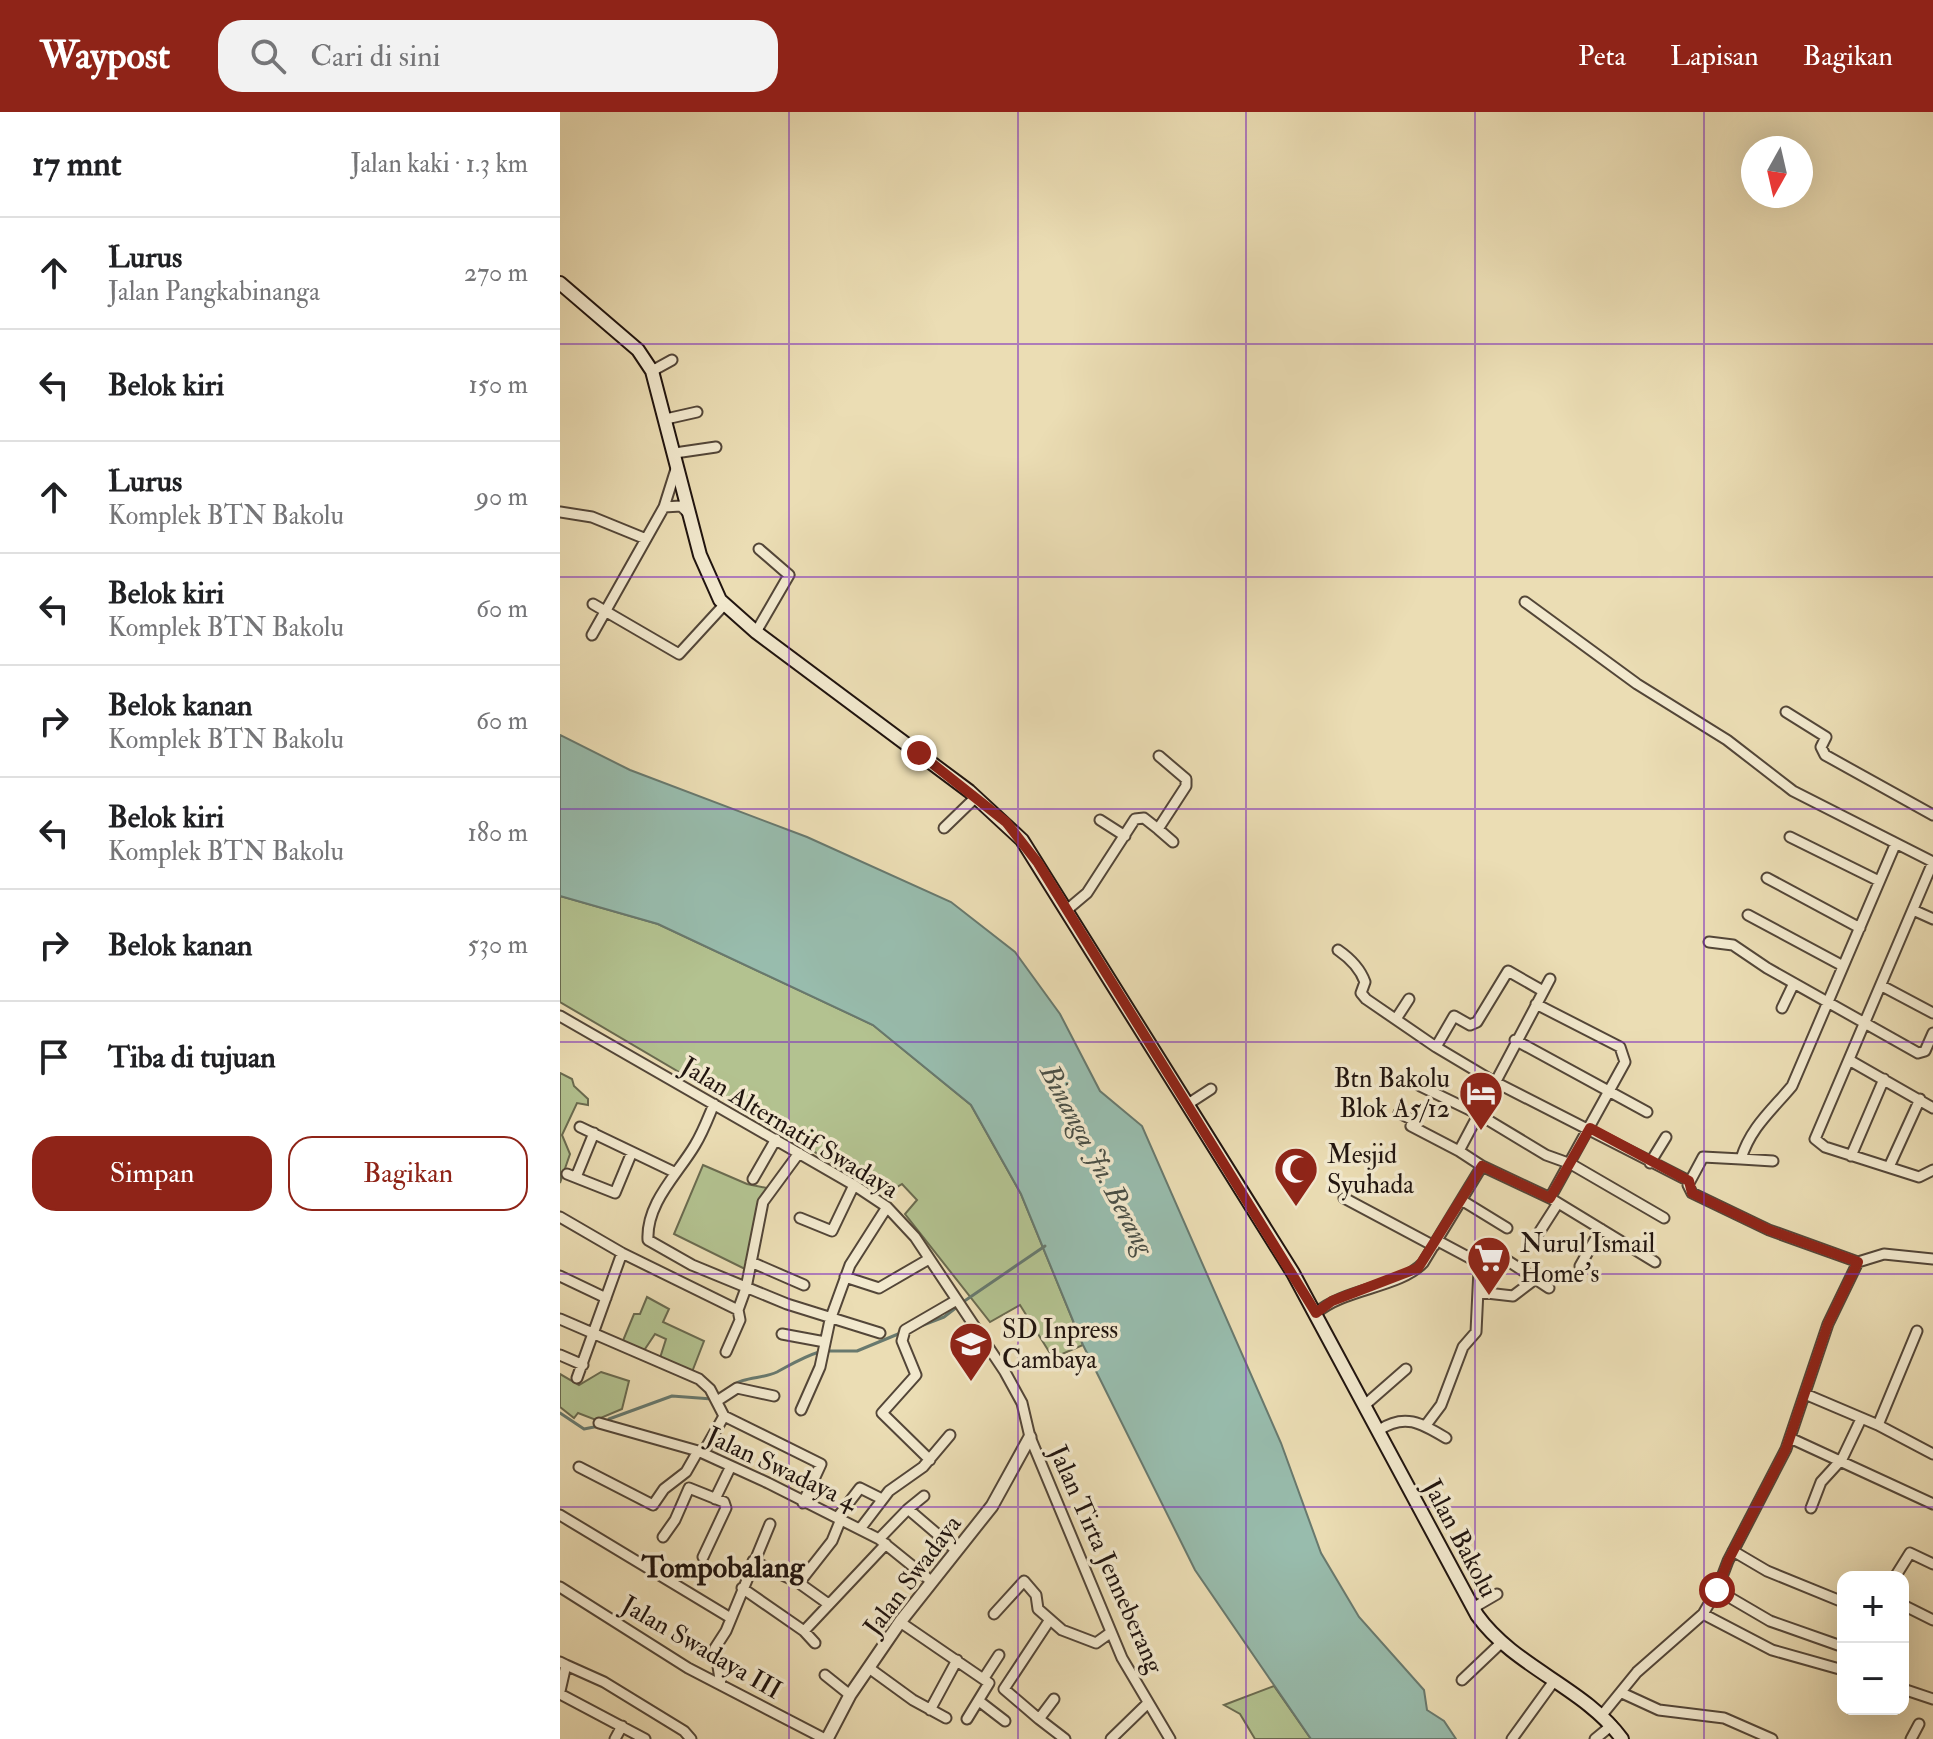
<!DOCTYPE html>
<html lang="id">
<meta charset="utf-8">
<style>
body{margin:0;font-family:"IM FELL Double Pica",serif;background:#f2f2f2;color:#202124}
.controls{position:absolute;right:24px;bottom:24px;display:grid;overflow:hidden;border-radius:16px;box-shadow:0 8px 32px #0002}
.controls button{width:72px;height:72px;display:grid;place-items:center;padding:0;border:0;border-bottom:2px solid #e0e0e0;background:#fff;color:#202124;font:40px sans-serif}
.compass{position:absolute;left:1181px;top:24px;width:72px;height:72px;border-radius:50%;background:#fff;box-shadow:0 8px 32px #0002;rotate:188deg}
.stop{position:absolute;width:24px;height:24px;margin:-18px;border:6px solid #8f2418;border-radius:50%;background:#fff}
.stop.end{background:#8f2418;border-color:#fff;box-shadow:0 2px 8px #0008}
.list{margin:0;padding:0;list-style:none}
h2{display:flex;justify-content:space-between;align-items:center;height:104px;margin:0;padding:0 32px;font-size:34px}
h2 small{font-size:26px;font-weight:400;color:#757577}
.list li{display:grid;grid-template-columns:52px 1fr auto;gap:24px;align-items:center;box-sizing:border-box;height:112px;padding:0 32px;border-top:2px solid #e0e0e0}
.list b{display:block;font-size:30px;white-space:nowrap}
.list p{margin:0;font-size:26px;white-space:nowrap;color:#757577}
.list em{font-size:26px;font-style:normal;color:#757577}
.actions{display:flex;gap:16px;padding:24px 32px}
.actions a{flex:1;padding:18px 0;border:2px solid #8f2418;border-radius:24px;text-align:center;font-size:28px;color:#8f2418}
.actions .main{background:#8f2418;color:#fff}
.icon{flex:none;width:44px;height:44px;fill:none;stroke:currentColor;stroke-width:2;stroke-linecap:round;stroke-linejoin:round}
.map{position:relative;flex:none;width:1373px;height:1627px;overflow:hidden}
header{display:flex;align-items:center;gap:48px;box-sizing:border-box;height:112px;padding:0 40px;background:#8f2418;color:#fff}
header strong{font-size:38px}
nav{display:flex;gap:44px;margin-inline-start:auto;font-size:28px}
.search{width:560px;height:72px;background:#f2f2f2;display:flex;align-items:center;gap:20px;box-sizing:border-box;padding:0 28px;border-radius:24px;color:#757577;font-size:30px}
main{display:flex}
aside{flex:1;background:#fff}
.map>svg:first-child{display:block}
.green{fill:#b3c290;stroke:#6a6b50;stroke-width:2}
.water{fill:#98bcad;stroke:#68796e;stroke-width:2}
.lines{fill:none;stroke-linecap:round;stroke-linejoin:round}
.stream{stroke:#68796e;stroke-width:3}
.minor-casing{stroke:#534638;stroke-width:13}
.tertiary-casing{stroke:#534638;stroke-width:15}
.secondary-casing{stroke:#20140f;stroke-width:16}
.minor{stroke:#f2e9ce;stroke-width:9}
.tertiary{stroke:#f2e9ce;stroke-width:11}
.secondary{stroke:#f2e9ce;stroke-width:12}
.route{stroke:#8f2418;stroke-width:10}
.grid{fill:none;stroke:#7b2cbf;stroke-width:2;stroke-opacity:0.55}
.labels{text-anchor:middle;stroke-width:7;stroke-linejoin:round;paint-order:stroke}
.poi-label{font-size:26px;fill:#20140f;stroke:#f2e9ce;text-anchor:start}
.street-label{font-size:26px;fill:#20140f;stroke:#f2e9ce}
.water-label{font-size:28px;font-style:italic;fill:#4a4f46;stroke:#f2e9ce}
.quarter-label{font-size:30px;font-weight:bold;fill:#20140f;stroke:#f2e9ce}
</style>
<header>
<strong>Waypost</strong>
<div class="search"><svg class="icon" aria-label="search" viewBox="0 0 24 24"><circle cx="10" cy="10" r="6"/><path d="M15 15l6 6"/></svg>Cari di sini</div>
<nav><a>Peta</a><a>Lapisan</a><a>Bagikan</a></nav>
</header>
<main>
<aside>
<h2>17 mnt<small>Jalan kaki · 1.3 km</small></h2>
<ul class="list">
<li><svg class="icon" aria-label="ahead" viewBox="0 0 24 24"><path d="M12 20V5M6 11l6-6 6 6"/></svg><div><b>Lurus</b><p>Jalan Pangkabinanga</p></div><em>270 m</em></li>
<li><svg class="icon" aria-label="left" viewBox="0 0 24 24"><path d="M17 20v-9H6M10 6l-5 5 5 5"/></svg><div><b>Belok kiri</b></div><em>150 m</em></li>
<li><svg class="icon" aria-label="ahead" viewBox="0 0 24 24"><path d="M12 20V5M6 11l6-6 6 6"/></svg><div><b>Lurus</b><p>Komplek BTN Bakolu</p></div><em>90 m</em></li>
<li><svg class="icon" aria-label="left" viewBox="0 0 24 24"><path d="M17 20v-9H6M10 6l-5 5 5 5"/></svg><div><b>Belok kiri</b><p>Komplek BTN Bakolu</p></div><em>60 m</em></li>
<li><svg class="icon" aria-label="right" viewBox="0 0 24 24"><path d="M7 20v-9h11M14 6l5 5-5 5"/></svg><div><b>Belok kanan</b><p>Komplek BTN Bakolu</p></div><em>60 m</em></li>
<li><svg class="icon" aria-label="left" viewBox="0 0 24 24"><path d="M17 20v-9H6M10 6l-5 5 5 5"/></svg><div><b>Belok kiri</b><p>Komplek BTN Bakolu</p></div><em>180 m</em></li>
<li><svg class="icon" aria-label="right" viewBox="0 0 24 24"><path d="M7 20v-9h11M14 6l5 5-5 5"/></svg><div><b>Belok kanan</b></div><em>530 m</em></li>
<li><svg class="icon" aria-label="arrive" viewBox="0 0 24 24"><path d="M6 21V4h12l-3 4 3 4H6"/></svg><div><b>Tiba di tujuan</b></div></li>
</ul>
<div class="actions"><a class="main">Simpan</a><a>Bagikan</a></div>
</aside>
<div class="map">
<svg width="1373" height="1627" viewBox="0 0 1373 1627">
<rect width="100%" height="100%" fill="#ebddb4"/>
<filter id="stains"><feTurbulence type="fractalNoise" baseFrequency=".0025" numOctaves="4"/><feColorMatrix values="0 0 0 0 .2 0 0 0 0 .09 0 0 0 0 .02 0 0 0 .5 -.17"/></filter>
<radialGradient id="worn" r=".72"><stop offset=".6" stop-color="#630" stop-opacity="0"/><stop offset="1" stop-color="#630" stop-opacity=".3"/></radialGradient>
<path class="green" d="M0,784l98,28 215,101 98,80 50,89 62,151 -30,13 -33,-53 -30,17 -85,-108 12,-14 -15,-16 -16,10 -326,-192z
M0,961l12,6 2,7 14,13v6l-11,-2 -15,32 8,19 -10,29z
M143,1053l44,19 20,4 -20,82 -73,-36z
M87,1185l22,12 -6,13 41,19 -12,31 -32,-14 6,-19 -11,-5 -12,18 -21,-9 12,-29h6z
M41,1260l28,9 -7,28 -26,11 -18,-7 -4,5 -14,-11v-33l19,11z
M714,1574l37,53h-56l-15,-25 -16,-9z"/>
<path class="water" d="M0,623l70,35 177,67 144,65 64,50 45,62 40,77 42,35 139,317 40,110 38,64 65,73 3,20 17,11 12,18h-145l-116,-169 -112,-225 -62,-151 -50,-89 -98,-80 -215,-101 -98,-28z"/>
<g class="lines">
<path class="stream" d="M403,1190l82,-56
M358,1215l26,-10 13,-10
M267,1239h30l46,-19
M168,1277c16,-14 32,-9 49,-17 15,-8 26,-15 42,-20
M0,1301l24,16 15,-3
M49,1307l63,-23 40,3"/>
<g class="minor-casing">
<path id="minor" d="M92,259l20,-11
M106,307l31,-7
M115,341l41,-6
M104,395l17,-1 8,8
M0,400l32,5 54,22
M965,490l112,82 90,56 66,51 140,71
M33,492l86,50 45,-49
M196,520l33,-57 -30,-26
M32,523l72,-128 12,-38
M1226,600l40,25 -5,10 4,8 108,60
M540,708l25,16
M384,716l32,-31
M598,717l15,13
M1230,725l89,44
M1373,750l-118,277 10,8 94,30 14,-7
M1207,766l93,50
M508,797l19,-16 48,-74 9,-1 14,11 28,-43v-7l-27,-23
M1353,798l20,9
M1188,803l95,51
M1149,830l24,3 34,23 151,85 7,-2 8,-18
M778,838c13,9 22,18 27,32l-4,11 5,6 70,48
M1322,874l51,27
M983,879l-35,-20 -31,51 -7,3 -16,-9 -18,31 57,34 196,100
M1222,896l12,-25
M0,904l294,169 33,22 28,30 90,135 17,31 8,34 92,221 48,81
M836,907l13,-20
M955,928l132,72
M1289,948l84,48
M860,974l58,28 68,41 25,9 93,54
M154,992c-6,14 -11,28 -19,41 -17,29 -49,58 -47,95l44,25 95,39 93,29
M628,992l23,-15
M839,1001l14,7 -2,6 48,25
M20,1015l94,45
M1291,1044l33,-77
M1181,1047l32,2
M1090,1051l16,-26
M922,1054l68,32 75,-136 -5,-15 -84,-43
M1329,1055l31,-68
M7,1062l48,19 17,-41
M16,1065l18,-44
M193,1067l23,-40
M784,1086l90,48
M990,1086l105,64
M903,1089l44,27
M0,1105l62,36 116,57 8,-22 17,-86 36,-49
M240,1106l32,13 22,-46
M878,1129l45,24
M973,1130l25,-39
M191,1150l53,23
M1298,1150l-89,-32 -77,-37 -4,-8 15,-28 38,2c9,-31 31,-49 51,-73l103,-241
M1020,1154l21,-37
M0,1164l46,22
M285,1165l34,11 50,-29
M918,1180l35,4 21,-16
M756,1201c29,-25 83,-25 107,-50l59,-97 -23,-15 91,-172
M0,1207l139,60 11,10 14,27
M222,1222l43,8
M166,1240l14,-32 -2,-10
M0,1243l23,10
M17,1266l45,-125
M1245,1282l73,31 55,29
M157,1289l20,-13 37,8
M806,1292l40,-35
M241,1298l19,-43 10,-47 20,-55 37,-58
M39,1311l99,28 70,32 111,56 52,42
M866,1313l15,-20 22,-58 13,-15 3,-63 20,-14 50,33
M1318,1313l39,-94
M819,1318c26,-17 42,-7 67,8
M1230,1326l143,66
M143,1341l21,-37 97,48 -18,39
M370,1348l-48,-47 34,-38 -14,-34 3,-11 50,-29
M19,1355l74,38 11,-16 22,-17 12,-21
M155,1387l16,-33
M1251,1396l10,-26 21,-23 19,-40
M348,1397l16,-13
M0,1403l169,102
M277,1406l23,-30 22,11
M300,1417l29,-38 34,-24 27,-32
M103,1425l12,-17 14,-32 35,14 2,6 -23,49
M319,1427l29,-30 48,41
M1173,1439l34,20 76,31
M193,1449l46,22 33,-42 9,-22
M1335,1465l15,-24 23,11
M239,1471l28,20
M0,1475l128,81 137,71
M182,1476l62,43 82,-87
M1157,1478l53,31 68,24
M1343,1493l30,15
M913,1496l24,-14
M434,1502l30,-33 12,14 2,14 24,21 34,13 14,-10
M1143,1502l69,36 71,20
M340,1510l89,61 -22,36
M244,1519l11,12
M0,1550l6,3 -6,26
M6,1553l38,17 80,49 7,8
M309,1556l44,32 33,18
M265,1563l25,20
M424,1566l15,-23
M902,1568l40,-38
M161,1573l-6,-37 11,-17 44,-107
M1343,1577l30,10
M1062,1581l37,17 65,8 48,21
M0,1582l85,45
M494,1587l-15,20 26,20
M419,1589l26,20
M370,1598l27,-50
M1042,1603l35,-43 66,-58 14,-24 11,-29 58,-112 42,-125 30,-62 26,-8 49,5
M479,1607l-35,-30 45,-68
M55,1627l7,-13
M551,1627l37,-36
M952,1627l42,-58
M1035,1627l17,-14
M1351,1627l8,-15"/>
</g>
<g class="tertiary-casing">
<path id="tertiary" d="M267,1627l23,-44 50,-73 92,-116 38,-69"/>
</g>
<g class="secondary-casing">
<path id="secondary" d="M0,171l78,67 14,21 48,184 20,45 36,32 213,159 53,49 271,433 184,342c38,53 107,72 145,124"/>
</g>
<use href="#minor" class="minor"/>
<use href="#tertiary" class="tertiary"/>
<use href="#secondary" class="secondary"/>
</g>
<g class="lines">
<path class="route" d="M359,641l87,69 32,41 278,450 16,-12 86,-33 64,-102 68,32 40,-70 99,53 3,12 77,37 89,32 -30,62 -42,125 -58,112 -11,29"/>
</g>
<path class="grid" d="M229,0v1627M458,0v1627M686,0v1627M915,0v1627M1144,0v1627M0,232h1373M0,465h1373M0,697h1373M0,930h1373M0,1162h1373M0,1395h1373"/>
<defs>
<g id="hotel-pin" transform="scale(2.3)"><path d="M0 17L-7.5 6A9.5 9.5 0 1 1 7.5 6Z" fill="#8f2418" stroke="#f2e9ce"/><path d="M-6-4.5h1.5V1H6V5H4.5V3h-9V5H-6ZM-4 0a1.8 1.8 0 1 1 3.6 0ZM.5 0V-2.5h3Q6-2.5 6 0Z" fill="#fff"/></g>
<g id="mosque-pin" transform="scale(2.3)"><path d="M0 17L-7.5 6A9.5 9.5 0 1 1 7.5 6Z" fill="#8f2418" stroke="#f2e9ce"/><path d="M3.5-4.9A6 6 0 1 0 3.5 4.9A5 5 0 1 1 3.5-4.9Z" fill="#fff"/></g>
<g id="supermarket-pin" transform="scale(2.3)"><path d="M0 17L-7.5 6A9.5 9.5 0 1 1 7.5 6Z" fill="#8f2418" stroke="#f2e9ce"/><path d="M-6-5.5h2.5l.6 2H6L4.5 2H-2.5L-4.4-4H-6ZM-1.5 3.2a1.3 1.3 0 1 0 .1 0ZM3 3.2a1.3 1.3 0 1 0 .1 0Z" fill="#fff"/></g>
<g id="school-pin" transform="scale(2.3)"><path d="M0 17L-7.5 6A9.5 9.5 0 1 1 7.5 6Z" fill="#8f2418" stroke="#f2e9ce"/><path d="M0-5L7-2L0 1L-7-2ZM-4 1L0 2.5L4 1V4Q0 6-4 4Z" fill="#fff"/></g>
</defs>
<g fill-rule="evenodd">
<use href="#hotel-pin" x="921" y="981"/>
<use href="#mosque-pin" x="736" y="1057"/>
<use href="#supermarket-pin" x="929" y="1146"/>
<use href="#school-pin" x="411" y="1232"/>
</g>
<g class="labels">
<g class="poi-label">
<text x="890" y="975" text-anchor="end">Btn Bakolu<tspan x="890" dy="30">Blok A5/12</tspan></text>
<text x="767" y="1051">Mesjid<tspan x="767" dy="30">Syuhada</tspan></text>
<text x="960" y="1140">Nurul Ismail<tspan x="960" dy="30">Home's</tspan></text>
<text x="442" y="1226">SD Inpress<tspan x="442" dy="30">Cambaya</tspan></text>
</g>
<g class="street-label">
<text transform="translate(230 1015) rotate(31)" y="9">Jalan Alternatif Swadaya</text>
<text transform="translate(222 1356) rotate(25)" y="9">Jalan Swadaya 4</text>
<text transform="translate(901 1426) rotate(62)" y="9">Jalan Bakolu</text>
<text transform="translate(547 1447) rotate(66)" y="9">Jalan Tirta Jenneberang</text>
<text transform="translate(352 1463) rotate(-53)" y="9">Jalan Swadaya</text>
<text transform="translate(142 1535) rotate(30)" y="9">Jalan Swadaya III</text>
</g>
<g class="water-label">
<text transform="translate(538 1047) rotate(62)" y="10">Binanga Jn. Berang</text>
</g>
<g class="quarter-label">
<text x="163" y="1465">Tompobalang</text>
</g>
</g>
<rect width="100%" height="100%" filter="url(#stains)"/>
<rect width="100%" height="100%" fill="url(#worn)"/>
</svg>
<div class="controls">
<button>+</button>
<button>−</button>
</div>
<svg class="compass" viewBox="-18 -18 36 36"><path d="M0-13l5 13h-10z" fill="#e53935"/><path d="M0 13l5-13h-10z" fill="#757577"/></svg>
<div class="stop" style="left:1157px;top:1478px"></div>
<div class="stop end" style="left:359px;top:641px"></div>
</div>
</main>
